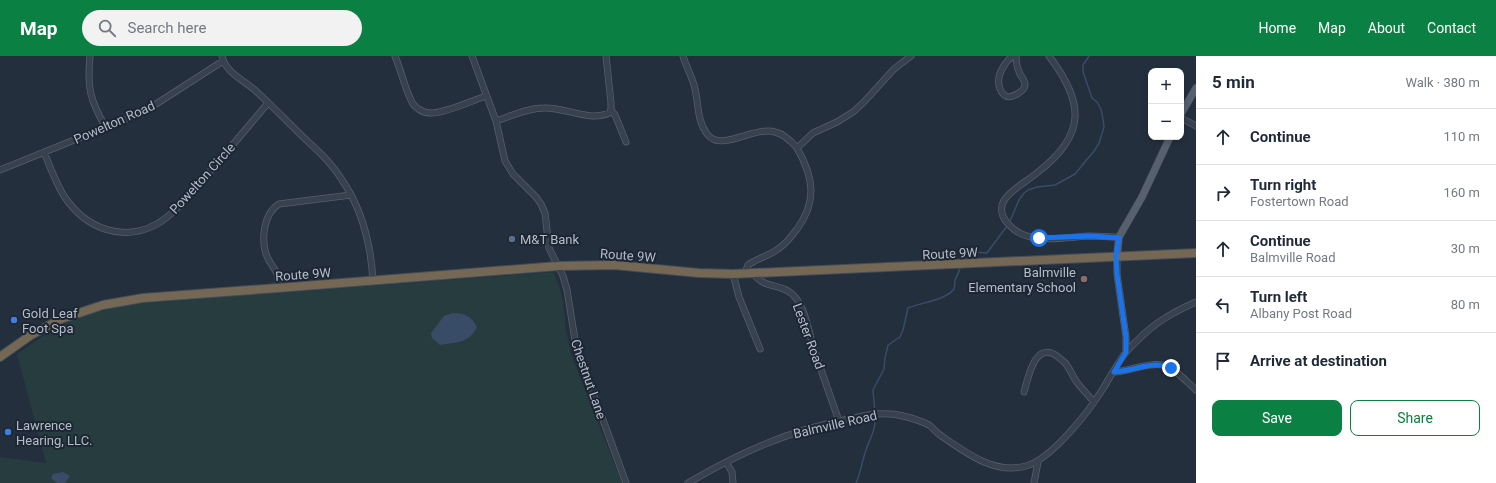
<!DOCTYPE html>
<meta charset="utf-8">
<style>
body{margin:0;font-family:Roboto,sans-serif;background:#f2f2f3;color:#1f2937}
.controls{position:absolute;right:12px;top:12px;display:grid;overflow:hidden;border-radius:8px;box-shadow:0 2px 6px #0003}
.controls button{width:36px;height:36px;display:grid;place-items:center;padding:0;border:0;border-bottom:1px solid #e0e1e3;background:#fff;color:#1f2937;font:20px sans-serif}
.stop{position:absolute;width:12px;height:12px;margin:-9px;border:3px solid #1a73e8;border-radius:50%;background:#fff}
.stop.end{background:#1a73e8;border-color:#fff;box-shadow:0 1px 4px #0008}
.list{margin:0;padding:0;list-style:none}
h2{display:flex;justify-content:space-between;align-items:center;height:52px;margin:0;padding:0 16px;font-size:17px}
h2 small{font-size:13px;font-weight:400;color:#747a83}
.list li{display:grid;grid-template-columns:26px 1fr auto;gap:12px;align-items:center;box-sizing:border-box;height:56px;padding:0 16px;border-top:1px solid #e0e1e3}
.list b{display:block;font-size:15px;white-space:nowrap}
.list p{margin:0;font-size:13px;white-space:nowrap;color:#747a83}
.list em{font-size:13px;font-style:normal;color:#747a83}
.actions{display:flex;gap:8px;padding:12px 16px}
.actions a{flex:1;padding:9px 0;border:1px solid #0b8043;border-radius:8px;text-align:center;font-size:14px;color:#0b8043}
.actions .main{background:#0b8043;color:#fff}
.icon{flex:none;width:22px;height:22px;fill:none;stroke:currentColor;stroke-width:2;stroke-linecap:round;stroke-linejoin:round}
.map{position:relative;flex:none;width:1196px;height:427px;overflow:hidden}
header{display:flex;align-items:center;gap:24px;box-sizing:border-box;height:56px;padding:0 20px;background:#0b8043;color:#fff}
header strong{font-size:19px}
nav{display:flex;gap:22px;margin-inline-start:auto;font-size:14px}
.search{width:280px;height:36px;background:#f2f2f3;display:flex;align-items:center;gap:10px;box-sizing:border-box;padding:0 14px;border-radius:22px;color:#747a83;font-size:15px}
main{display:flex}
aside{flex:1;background:#fff}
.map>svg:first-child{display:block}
.green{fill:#263c3f}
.water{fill:#394c67}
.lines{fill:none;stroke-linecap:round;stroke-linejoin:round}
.stream{stroke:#394c67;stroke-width:1.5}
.minor-casing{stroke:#565f6c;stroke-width:7}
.major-casing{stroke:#414a57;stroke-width:8}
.highway-casing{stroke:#434c59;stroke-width:10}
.minor{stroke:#38414e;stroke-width:5.5}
.major{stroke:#56606e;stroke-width:7}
.highway{stroke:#746855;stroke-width:8}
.route{stroke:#1a73e8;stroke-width:5}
.service-dot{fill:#5c6f8a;stroke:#1d2633;stroke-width:1.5}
.education-dot{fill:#8d6e63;stroke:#1d2633;stroke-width:1.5}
.shop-dot{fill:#3f7fe0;stroke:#1d2633;stroke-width:1.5}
.labels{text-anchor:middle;stroke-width:4;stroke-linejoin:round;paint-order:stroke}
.street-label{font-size:13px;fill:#b4bcc9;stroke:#1d2633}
.poi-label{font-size:13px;fill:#b4bcc9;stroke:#1d2633;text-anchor:start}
</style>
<header>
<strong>Map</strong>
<div class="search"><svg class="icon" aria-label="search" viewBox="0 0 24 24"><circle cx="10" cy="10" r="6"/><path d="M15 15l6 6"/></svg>Search here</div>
<nav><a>Home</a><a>Map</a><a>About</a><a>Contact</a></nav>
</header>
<main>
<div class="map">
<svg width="1196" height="427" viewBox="0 0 1196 427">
<rect width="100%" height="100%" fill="#242f3e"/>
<path class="green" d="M553,216l6,13 4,17 3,28 5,24 51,129h-622v-26l46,6 -29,-109c18,-13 36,-25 56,-34 23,-10 49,-14 73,-17z"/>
<path class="water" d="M453,257c12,0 18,3 24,14 -8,17 -22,15 -37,18l-8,-7 -1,-5 13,-17z
M63,416l7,4 -5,7h-8l-6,-5 2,-4z"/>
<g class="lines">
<path class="stream" d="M1010,165l9,-21 5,-7 4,-3 9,-3 18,-2 20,-11 19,-23 5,-8 5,-16 -1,-8 -2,-10 -4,-7 -5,-4 -9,-26v-7l6,-9
M962,203l1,-3c8,-5 15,-4 24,-3l20,-27
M875,357l-2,-23 11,-21 1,-11 3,-13 12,-8 3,-7 5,-22c12,-5 38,-8 46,-19 1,-3 1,-6 1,-9 2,-4 4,-8 5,-12
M856,427c5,-11 6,-22 10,-33 4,-12 10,-20 9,-33"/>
<g class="minor-casing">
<path id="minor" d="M90,0c-3,32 0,44 16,72
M222,0c3,17 24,25 35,36 16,15 31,30 46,45 14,13 29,26 39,43 20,29 29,66 31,101
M395,0c6,14 9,30 16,44 3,8 13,14 22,13 15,-1 38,-12 53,-17
M472,0l24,65 9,40 8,13 23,23 5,7 4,9 4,35 14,28 4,14 9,56 50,137
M683,0c3,10 8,19 11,29 5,16 2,36 14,50 14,17 45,-9 67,-3 9,2 16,9 22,16
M1012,0c-9,9 -17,20 -12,33 1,2 3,6 6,7 5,3 19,-5 19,-11 0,-5 -3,-7 -5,-11 -3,-6 -4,-12 -4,-18
M1049,0c36,47 37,79 -11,116 -9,8 -26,17 -33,27 -12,17 10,35 26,38 18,4 39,0 57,-1 10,0 21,1 31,1
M611,54l4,5 11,27
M1181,62l15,8
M496,65c15,-5 32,-13 48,-13 21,-1 45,14 65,5l2,-3v-7l-5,-47
M44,96c6,15 12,31 20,44 21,32 58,47 93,28 19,-11 33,-31 48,-47 21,-24 42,-49 63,-74
M0,114l136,-55 17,-9 70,-45
M1117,200v18l9,63v15
M745,217l3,-8c10,-7 21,-9 30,-16 8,-5 14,-13 19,-20 21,-28 16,-53 0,-81l16,-15 24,-11 16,-10 10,-9 31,-34 17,-13
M733,218l6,23 21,52
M754,218c10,16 29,8 41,23 11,13 13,33 18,48 8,26 17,50 26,76
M278,232c2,-19 -6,-18 -12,-34 -5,-16 -2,-41 13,-50l72,-9
M1114,316c18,-1 42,-14 58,-3 9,6 16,14 24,21
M1024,336c4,-14 11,-52 33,-36 3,3 7,5 9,8 4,5 6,11 10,17 5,7 12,14 18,21
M726,406l6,10 1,11
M688,427c51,-30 102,-53 161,-64 18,-4 35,-8 54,-3 9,2 18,5 26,9 4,3 7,7 11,10 25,17 54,40 86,31 26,-7 64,-56 78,-79 6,-10 16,-28 23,-36 23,-25 38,-35 69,-49
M1034,427l4,-21"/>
</g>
<g class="major-casing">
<path id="major" d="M1181,58l15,-26
M1117,200l2,-19 23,-40 28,-60"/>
</g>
<g class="highway-casing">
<path id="highway" d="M0,301l31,-22 30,-16 42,-14 40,-7 135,-10 280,-22 56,-1 85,8 34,1 463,-21"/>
</g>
<use href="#minor" class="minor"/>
<use href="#major" class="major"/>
<use href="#highway" class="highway"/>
</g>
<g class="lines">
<path class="route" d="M1039,182l52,-2 28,2 -3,18 1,18 9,63v15l-12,20c19,-1 39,-12 57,-4"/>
</g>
<circle class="service-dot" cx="512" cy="183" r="4"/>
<circle class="education-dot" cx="1084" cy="223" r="4"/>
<g class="shop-dot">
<circle cx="14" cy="264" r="4"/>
<circle cx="8" cy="376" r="4"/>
</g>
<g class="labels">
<g class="street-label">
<text transform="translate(114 66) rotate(-24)" y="5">Powelton Road</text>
<text transform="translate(202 122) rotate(-48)" y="5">Powelton Circle</text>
<text transform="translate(950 197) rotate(-3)" y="5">Route 9W</text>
<text transform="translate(628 199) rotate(4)" y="5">Route 9W</text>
<text transform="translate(303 218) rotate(-4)" y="5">Route 9W</text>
<text transform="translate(809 280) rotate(70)" y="5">Lester Road</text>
<text transform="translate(589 323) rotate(71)" y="5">Chestnut Lane</text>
<text transform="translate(835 368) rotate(-13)" y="5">Balmville Road</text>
</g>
<g class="poi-label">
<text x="520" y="188">M&amp;T Bank</text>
<text x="1076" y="221" text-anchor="end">Balmville<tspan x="1076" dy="15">Elementary School</tspan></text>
<text x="22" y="262">Gold Leaf<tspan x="22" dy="15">Foot Spa</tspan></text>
<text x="16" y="374">Lawrence<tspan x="16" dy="15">Hearing, LLC.</tspan></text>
</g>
</g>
</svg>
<div class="controls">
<button>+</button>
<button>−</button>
</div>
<div class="stop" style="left:1039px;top:182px"></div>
<div class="stop end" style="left:1171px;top:312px"></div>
</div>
<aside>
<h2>5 min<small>Walk · 380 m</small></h2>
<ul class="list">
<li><svg class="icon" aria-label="ahead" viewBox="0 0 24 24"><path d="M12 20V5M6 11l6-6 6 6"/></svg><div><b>Continue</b></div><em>110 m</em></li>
<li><svg class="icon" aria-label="right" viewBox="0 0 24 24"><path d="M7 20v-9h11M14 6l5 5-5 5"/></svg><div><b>Turn right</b><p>Fostertown Road</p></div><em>160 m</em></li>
<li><svg class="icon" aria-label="ahead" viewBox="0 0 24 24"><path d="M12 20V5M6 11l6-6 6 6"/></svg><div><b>Continue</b><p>Balmville Road</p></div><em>30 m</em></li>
<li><svg class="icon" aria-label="left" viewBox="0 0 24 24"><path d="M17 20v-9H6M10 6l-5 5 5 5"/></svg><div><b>Turn left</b><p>Albany Post Road</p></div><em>80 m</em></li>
<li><svg class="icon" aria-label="arrive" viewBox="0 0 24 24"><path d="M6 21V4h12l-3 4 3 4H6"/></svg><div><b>Arrive at destination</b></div></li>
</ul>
<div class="actions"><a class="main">Save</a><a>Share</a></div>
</aside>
</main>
